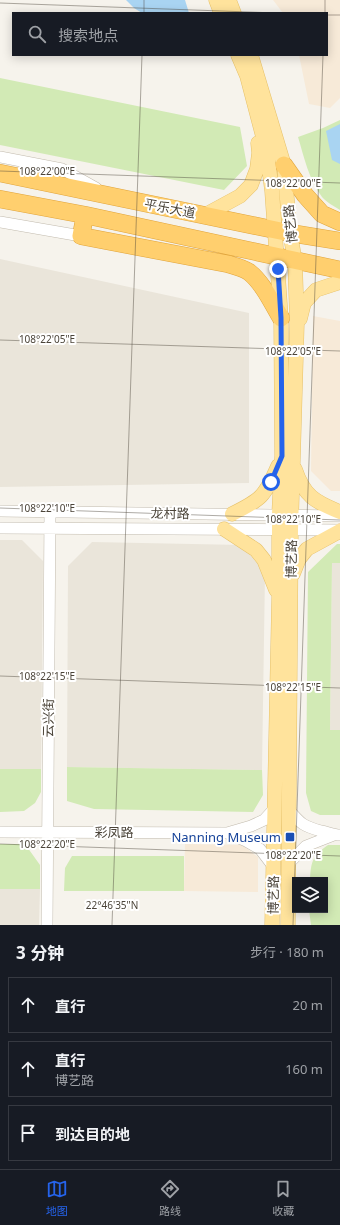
<!DOCTYPE html>
<html lang="zh">
<meta charset="utf-8">
<style>
body{margin:0;font-family:"Noto Sans","Noto Sans SC",sans-serif;background:#20242c;color:#f1f3f6}
.controls{position:absolute;right:12px;bottom:12px;display:grid;overflow:hidden;border-radius:0px;box-shadow:0 2px 10px #0003}
.controls button{width:36px;height:36px;display:grid;place-items:center;padding:0;border:0;border-bottom:1px solid #363941;background:#171b24;color:#f1f3f6;font:20px sans-serif}
.stop{position:absolute;width:12px;height:12px;margin:-9px;border:3px solid #2563eb;border-radius:50%;background:#fff}
.stop.end{background:#2563eb;border-color:#fff;box-shadow:0 1px 4px #0008}
.list{margin:0;padding:0;list-style:none}
h2{display:flex;justify-content:space-between;align-items:center;height:52px;margin:0;padding:0 16px;font-size:17px}
h2 small{font-size:13px;font-weight:400;color:#9ea1a6}
.list li{display:grid;grid-template-columns:26px 1fr auto;gap:12px;align-items:center;box-sizing:border-box;height:56px;margin:0 8px 8px;padding:0 8px;border:1px solid #363941;border-radius:0px}
.list b{display:block;font-size:15px;white-space:nowrap}
.list p{margin:0;font-size:13px;white-space:nowrap;color:#9ea1a6}
.list em{font-size:13px;font-style:normal;color:#9ea1a6}
.icon{flex:none;width:22px;height:22px;fill:none;stroke:currentColor;stroke-width:2;stroke-linecap:round;stroke-linejoin:round}
.map{position:relative;flex:none;width:340px;height:925px;overflow:hidden}
.search{position:absolute;background:#171b24;box-shadow:0 2px 10px #0003;left:12px;right:12px;top:12px;height:44px;display:flex;align-items:center;gap:10px;box-sizing:border-box;padding:0 14px;border-radius:0px;color:#9ea1a6;font-size:15px}
.sheet{height:244px;background:#171b24}
nav{display:flex;justify-content:space-around;align-items:center;box-sizing:border-box;height:56px;border-top:1px solid #363941;background:#171b24;font-size:11px;color:#9ea1a6}
nav a{display:grid;justify-items:center;gap:2px}
nav .on{color:#2563eb}
.map>svg:first-child{display:block}
.residential{fill:#eae5da}
.commercial{fill:#f7ead8}
.green{fill:#d2eab5}
.water{fill:#a9d4f2}
.lines{fill:none;stroke-linecap:round;stroke-linejoin:round}
.minor-casing{stroke:#c2bbae;stroke-width:12}
.major-casing{stroke:#e6c16a;stroke-width:15}
.highway-casing{stroke:#e0a43c;stroke-width:18}
.minor{stroke:#fff;stroke-width:11}
.major{stroke:#ffe39c;stroke-width:14}
.highway{stroke:#ffcf6e;stroke-width:17}
.route{stroke:#2563eb;stroke-width:5}
.ticks{fill:none;stroke:#4b4439;stroke-width:1;stroke-opacity:0.45}
.transit-dot{fill:#1a4fb4;stroke:#fff;stroke-width:1.5}
.labels{text-anchor:middle;stroke-width:4;stroke-linejoin:round;paint-order:stroke}
.street-label{font-size:13px;fill:#4b4439;stroke:#fff}
.transit-label{font-size:13px;fill:#164399;stroke:#fff;text-anchor:end}
.ticks-label{font-size:10px;text-anchor:middle;fill:#4b4439;stroke:#fff;stroke-width:4;stroke-linejoin:round;paint-order:stroke}
</style>
<div class="map">
<svg width="340" height="925" viewBox="0 0 340 925">
<rect width="100%" height="100%" fill="#f6f3ec"/>
<path class="residential" d="M0,259l249,54v170l-249,4z
M0,540h22l21,21 -2,208h-41z
M92,542l150,3 23,28 -3,197 -195,-3 1,-201z
M332,563h8v167h-10z
M0,889h40l-1,36h-39z"/>
<path class="commercial" d="M273,0h67v98l-10,10 -21,-4 -10,-49h28v-42h-44z
M313,316l27,5v170h-9l-20,-20z
M185,844l57,1 16,12v35l-74,-1z"/>
<path class="green" d="M0,78l240,49 7,39 -23,24 -224,-45z
M340,120v90c-6,-4 -14,-8 -18,-13 -13,-17 -18,-40 -24,-60l25,-9z
M337,544h3v19h-8l-2,167h10v85h-20l-9,-4 -5,-18 2,-221z
M67,767l195,3 1,25 -10,17 -159,-3 -27,-8z
M0,769h41v23l-6,11 -11,8 -24,1z
M0,844h25l15,21v24h-40z
M328,845h12v80h-29l-2,-15h16v-30h-15c1,-18 2,-24 18,-35z
M72,856h112v35h-120l1,-23z"/>
<path class="water" d="M126,0h59l4,13h-47l-8,-5z
M340,124v40l-8,-4 -6,-29z"/>
<g class="lines">
<g class="minor-casing">
<path id="minor" d="M0,157l62,12 34,19
M0,222l81,14
M0,511l340,5
M0,528l340,2
M289,810c12,14 14,16 32,21 7,1 12,4 19,4
M0,832l227,1 24,-7 13,-6 10,-11
M227,833l19,8 14,8 13,17
M288,864l18,-18 28,-11
M47,925l3,-414"/>
</g>
<g class="major-casing">
<path id="major" d="M216,0l5,13
M229,0l5,13
M238,55l9,21 20,76 5,39 9,127 1,138 -3,58v84l-7,327
M251,55l33,110 6,68 5,28 2,62 -6,206 -3,396
M205,215l35,-19 11,-11 6,-16 2,-16 -1,-10
M300,319l4,-16 12,-13 24,-8
M295,469c9,27 20,33 45,43
M232,514c29,-14 33,-18 46,-48
M224,529l32,21 8,10 12,30
M293,574l6,-15 8,-10 33,-18"/>
</g>
<g class="highway-casing">
<path id="highway" d="M284,165l21,30 17,19 18,8
M0,173l290,60 50,8
M0,199l85,16 255,55
M85,215l-4,21 147,28c7,2 15,4 21,8 14,11 23,31 32,46"/>
</g>
<use href="#minor" class="minor"/>
<use href="#major" class="major"/>
<use href="#highway" class="highway"/>
</g>
<g class="lines">
<path class="route" d="M271,482l11,-26 -1,-138 -3,-49"/>
</g>
<path class="ticks" d="M0,3l276,10M144,13v-13M325,13v-13M327,15h13M0,171l340,12M0,340l340,11M0,508l340,12M0,676l340,12M0,844l340,12M112,925l30,-870M293,925l30,-870"/>
<rect class="transit-dot" x="285" y="832" width="10" height="10" rx="2"/>
<g class="labels">
<g class="street-label">
<text transform="translate(170 208) rotate(11)" y="5">平乐大道</text>
<text transform="translate(290 224) rotate(-96)" y="5">博艺路</text>
<text transform="translate(170 513) rotate(1)" y="5">龙村路</text>
<text transform="translate(291 559) rotate(-89)" y="5">博艺路</text>
<text transform="translate(48 718) rotate(-89)" y="5">云兴街</text>
<text x="114" y="837">彩凤路</text>
<text transform="translate(273 895) rotate(-89)" y="5">博艺路</text>
</g>
<g class="transit-label">
<text x="281" y="842">Nanning Museum</text>
</g>
</g>
<g class="ticks-label">
<text x="47" y="175">108°22'00"E</text>
<text x="293" y="187">108°22'00"E</text>
<text x="47" y="343">108°22'05"E</text>
<text x="293" y="355">108°22'05"E</text>
<text x="47" y="512">108°22'10"E</text>
<text x="293" y="523">108°22'10"E</text>
<text x="47" y="680">108°22'15"E</text>
<text x="293" y="691">108°22'15"E</text>
<text x="47" y="848">108°22'20"E</text>
<text x="293" y="859">108°22'20"E</text>
<text x="112" y="909">22°46'35"N</text>
</g>
</svg>
<div class="controls">
<button><svg class="icon" aria-label="layers" viewBox="0 0 24 24"><path d="M12 4l9 5-9 5-9-5zM3 14l9 5 9-5"/></svg></button>
</div>
<div class="stop" style="left:271px;top:482px"></div>
<div class="stop end" style="left:278px;top:269px"></div>
<div class="search"><svg class="icon" aria-label="search" viewBox="0 0 24 24"><circle cx="10" cy="10" r="6"/><path d="M15 15l6 6"/></svg>搜索地点</div>
</div>
<section class="sheet">
<h2>3 分钟<small>步行 · 180 m</small></h2>
<ul class="list">
<li><svg class="icon" aria-label="ahead" viewBox="0 0 24 24"><path d="M12 20V5M6 11l6-6 6 6"/></svg><div><b>直行</b></div><em>20 m</em></li>
<li><svg class="icon" aria-label="ahead" viewBox="0 0 24 24"><path d="M12 20V5M6 11l6-6 6 6"/></svg><div><b>直行</b><p>博艺路</p></div><em>160 m</em></li>
<li><svg class="icon" aria-label="arrive" viewBox="0 0 24 24"><path d="M6 21V4h12l-3 4 3 4H6"/></svg><div><b>到达目的地</b></div></li>
</ul>
</section>
<nav>
<a class="on"><svg class="icon" aria-label="map" viewBox="0 0 24 24"><path d="M3 6l6-2 6 2 6-2v14l-6 2-6-2-6 2zM9 4v14M15 6v14"/></svg>地图</a>
<a><svg class="icon" aria-label="directions" viewBox="0 0 24 24"><path d="M12 3l9 9-9 9-9-9zM9 14v-3h6M13 9l2 2-2 2"/></svg>路线</a>
<a><svg class="icon" aria-label="saved" viewBox="0 0 24 24"><path d="M7 4h10v16l-5-4-5 4z"/></svg>收藏</a>
</nav>
